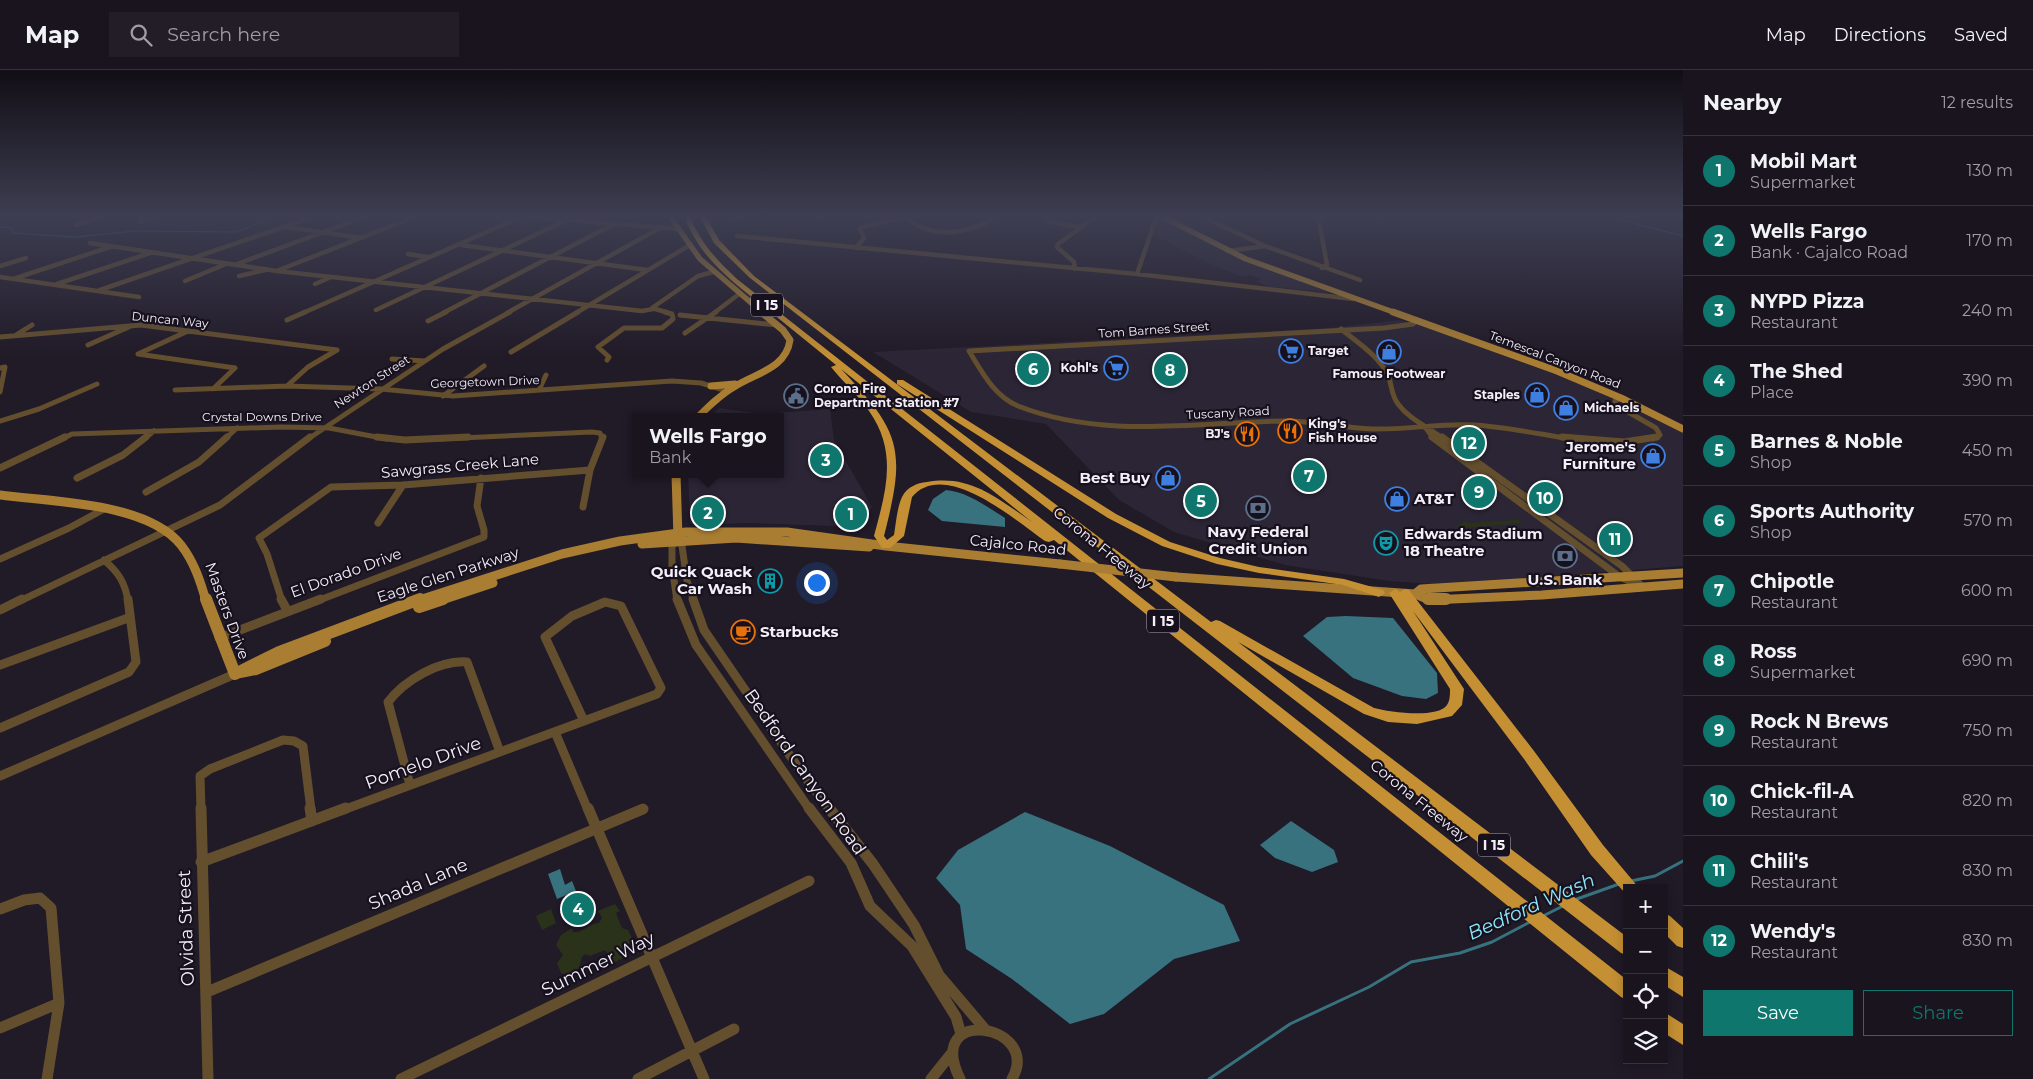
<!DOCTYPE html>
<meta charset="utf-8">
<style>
body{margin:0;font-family:Montserrat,sans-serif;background:#221d26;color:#f1f3f6}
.controls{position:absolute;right:15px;bottom:15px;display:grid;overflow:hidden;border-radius:0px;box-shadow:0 2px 12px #0003}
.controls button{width:45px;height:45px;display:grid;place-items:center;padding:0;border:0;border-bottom:1px solid #37333b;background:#19141d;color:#f1f3f6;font:25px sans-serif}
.you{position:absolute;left:816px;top:512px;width:18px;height:18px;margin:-12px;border:4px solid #fff;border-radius:50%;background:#1a73e8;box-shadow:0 0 0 8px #1a73e833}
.badge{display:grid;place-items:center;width:32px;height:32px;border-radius:50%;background:#0f766e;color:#fff;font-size:16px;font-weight:700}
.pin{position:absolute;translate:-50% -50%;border:2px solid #fff;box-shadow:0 1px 5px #0006}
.popup{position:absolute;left:632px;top:343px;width:152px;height:65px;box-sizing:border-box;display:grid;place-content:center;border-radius:0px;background:#19141d;filter:drop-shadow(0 1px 4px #0005);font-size:16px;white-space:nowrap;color:#9f9ea4}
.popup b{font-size:19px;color:#f1f3f6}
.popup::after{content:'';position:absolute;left:50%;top:100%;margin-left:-10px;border:10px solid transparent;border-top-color:#19141d}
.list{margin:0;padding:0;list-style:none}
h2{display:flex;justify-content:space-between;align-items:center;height:65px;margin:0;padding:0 20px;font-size:21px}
h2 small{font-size:16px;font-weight:400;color:#9f9ea4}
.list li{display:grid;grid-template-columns:32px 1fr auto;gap:15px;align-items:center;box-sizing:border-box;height:70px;padding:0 20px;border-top:1px solid #37333b}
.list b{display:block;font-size:19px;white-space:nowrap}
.list p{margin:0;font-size:16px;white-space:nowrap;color:#9f9ea4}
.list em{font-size:16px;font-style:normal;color:#9f9ea4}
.actions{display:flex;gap:10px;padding:15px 20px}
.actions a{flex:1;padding:11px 0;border:1px solid #0f766e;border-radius:0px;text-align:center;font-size:18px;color:#0f766e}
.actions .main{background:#0f766e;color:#fff}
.icon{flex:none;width:28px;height:28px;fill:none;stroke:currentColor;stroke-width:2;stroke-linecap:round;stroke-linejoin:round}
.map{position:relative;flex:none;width:1683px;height:1009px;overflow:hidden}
header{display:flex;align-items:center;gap:30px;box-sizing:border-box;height:70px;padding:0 25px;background:#19141d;border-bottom:1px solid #37333b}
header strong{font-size:24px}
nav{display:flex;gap:28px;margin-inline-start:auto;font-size:18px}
.search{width:350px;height:45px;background:#221d26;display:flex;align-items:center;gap:12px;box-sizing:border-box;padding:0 18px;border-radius:0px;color:#9f9ea4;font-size:19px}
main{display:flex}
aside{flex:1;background:#19141d}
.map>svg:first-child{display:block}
.commercial{fill:#2b2535}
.green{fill:#2b321a}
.water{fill:#37727e}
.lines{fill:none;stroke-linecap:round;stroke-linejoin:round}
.stream-far1{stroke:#37727e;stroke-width:1}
.stream{stroke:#37727e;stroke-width:3}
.minor-far4{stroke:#634e2d;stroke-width:4.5}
.minor-far3{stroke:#634e2d;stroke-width:5}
.minor-far2{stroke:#634e2d;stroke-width:7}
.minor-far1{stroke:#634e2d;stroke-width:9}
.minor{stroke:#634e2d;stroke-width:11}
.major-far3{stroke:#a97e33;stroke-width:5.5}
.major-far2{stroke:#a97e33;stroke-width:7}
.major-far1{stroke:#a97e33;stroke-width:9}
.major{stroke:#a97e33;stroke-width:12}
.highway{fill:#c59033;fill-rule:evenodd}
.major-bridge{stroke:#a97e33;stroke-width:9}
.labels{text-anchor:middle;stroke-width:4.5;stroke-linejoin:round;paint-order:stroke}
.far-street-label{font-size:12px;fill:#f3eef8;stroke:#17111e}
.far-poi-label{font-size:12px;font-weight:bold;fill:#f3eef8;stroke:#17111e;text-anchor:start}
.shield{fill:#17111e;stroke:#b1acb7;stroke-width:1}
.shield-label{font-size:14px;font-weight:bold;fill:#f3eef8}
.poi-label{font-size:15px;font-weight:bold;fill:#f3eef8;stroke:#17111e;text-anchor:end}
.street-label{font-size:15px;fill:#f3eef8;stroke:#17111e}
.near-street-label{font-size:18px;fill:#f3eef8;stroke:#17111e}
.near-water-label{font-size:19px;font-style:italic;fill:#8ae8fd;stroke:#17111e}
</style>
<header>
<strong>Map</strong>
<div class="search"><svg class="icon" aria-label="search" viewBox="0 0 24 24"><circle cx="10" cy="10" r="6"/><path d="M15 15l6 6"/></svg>Search here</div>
<nav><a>Map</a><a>Directions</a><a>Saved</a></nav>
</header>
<main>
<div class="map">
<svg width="1683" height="1009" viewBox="0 0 1683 1009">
<rect width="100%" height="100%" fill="#211a27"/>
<path class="commercial" d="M1158,147l124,57 51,19 -66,-7 -11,-5 6,-2 -12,-4 -7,2 -37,-15 -53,-28z
M1400,250l30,8 133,48 65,28 55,29v133l-237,19 -57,-4 -104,-16 -111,-33 -55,-32 -73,-76 -75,-12 -98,-60 457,-24z
M719,338l43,6 68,-5 4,31 38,67 -13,20 -111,-4 -55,2 -3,-3 -2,-48h92v-57h-70z"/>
<path class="green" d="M1515,447l10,8 -5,-2 -58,5 1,3 -7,-5 9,-5 4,2 47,-3z
M615,834l5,7 -4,2 6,15 6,2 5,10 -7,7 1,9 -16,8v-5l-6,-9 -15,6 -5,-2 -3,3c-3,9 -3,25 -21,16l-4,-10 6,-8 -7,-10 5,-10 11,-7 1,4c10,1 16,-9 26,-9l3,-5 -4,-7z
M551,839l5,14 -14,7 -6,-14z"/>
<path class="water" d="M946,420c22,2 41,17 59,28v9l-63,-6 -14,-11 5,-11z
M1346,546l47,2 44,55 1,20 -12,6 -24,-3 -49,-18 -50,-42 24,-19z
M1025,742l85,34 114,59 16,36 -66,18 -70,55 -34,10 -58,-45 -46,-30 -6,-44 -24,-27 22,-28z
M1291,751l43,29 4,12 -26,10 -37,-14 -15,-13z
M560,799l5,16 7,-4 4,10 -19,8 -9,-25z"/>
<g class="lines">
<path class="stream-far1" d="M1601,145l82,21
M0,157l13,1 -1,5 64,4 58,-6 102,1 45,-17"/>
<path class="stream" d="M1631,811l24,-5 28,-15
M1577,829l42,-15
M1543,846l20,-10
M1209,1009l81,-55 79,-37 42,-25 49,-9 32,-11 38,-20"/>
<path class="minor-far4" d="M64,145h6
M192,145l18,2
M508,145l171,14
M810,145l11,3
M906,145l-1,2c30,25 66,15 96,-2
M1199,145l66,31 95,34
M1318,145l9,50 -5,3
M1380,145l1,3
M731,150l14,-5
M1047,151l32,6
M139,152l22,-7
M76,155l33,-10
M286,157l76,11
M737,166l400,38 217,25
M90,173l187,28 365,40 11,-2
M461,175l186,25
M856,178l8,-10 -4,-9 2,-2 43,-10
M1228,181l37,-5
M408,184l20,3
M237,194l132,-49
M0,196l26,-8
M1075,199l-1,-7 -17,-15 1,-3 40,-29
M279,200l140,-55
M1137,204l20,-59
M239,206l26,-6
M0,207l139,20
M16,208l94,-31
M185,211l41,-17
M57,214l93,-31
M315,214l16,-7
M100,220l218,-75
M376,240l191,-90
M303,243l222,-98
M443,243l169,-88
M507,243l151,-84
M576,243l114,-68
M669,243l-17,-5 46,-32 15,-4
M714,243l25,-19"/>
<path class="minor-far3" d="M680,245l97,10
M287,250l18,-8
M1417,250l-4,4 -29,4 -415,23c13,21 25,45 49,55 87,34 178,16 267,15 29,0 58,7 87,8 34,1 68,-6 102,-4 32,2 65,9 97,14
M428,251l18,-9
M1341,259c16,13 38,27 47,46 4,10 3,20 10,29 12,16 30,23 46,35
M685,263l31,-21
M16,265l16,-10
M0,267l141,-12 196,25
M88,275l43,-19
M511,282l67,-40
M138,284l97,14
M138,284l50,-23
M392,289l33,2
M607,290l2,-3 -11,-10 26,-19h38l11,-9 -1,-5 -7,-2
M0,298l5,-1 -5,25
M287,316l21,-19 29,-17
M213,319l22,-21
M175,320l112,-4 94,3 72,7 219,-15 29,2 26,8
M539,320l7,-15
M443,326l41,-30
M1621,328l-6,3 1,4 40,23 4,7 -7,4
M0,351l39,-12 58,-25
M1425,357l9,12
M62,369l10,-5 209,-7 48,1 58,11
M144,369l10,-8
M225,369l12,-11
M308,369l135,-90 67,-37
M438,369l154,-7 8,1 2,6"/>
<path class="minor-far2" d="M377,367l28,3 63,-3
M1432,367l188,140 22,10
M1442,367l180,129 21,21
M1562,367l62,5 33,-5
M0,398l65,-31
M77,408l46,-23 23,-18
M146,422l53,-30 28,-25
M583,437l7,-37 13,-33
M378,453l25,-38
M0,489l69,-31 37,-20
M104,490c14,12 21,22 24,41
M20,531l200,-96 90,-68
M282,531l-15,-47 -8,-16 72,-51 72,-2 187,-15
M317,531l167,-64v-7l-7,-24 4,-28
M677,531l-5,-35v-20l6,-5 4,5 5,35 7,20"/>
<path class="minor-far1" d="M281,529l6,11
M677,529l19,46 114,165
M693,529l11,31 100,146 26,34
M605,532l16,4 40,82 -4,6 -73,27 -39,-84 27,-21z
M0,540l22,-11
M219,568l102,-39
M0,595l128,-47
M0,658l129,-56 7,-10 -8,-63
M555,662l33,78
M0,706l235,-102
M410,715l-22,-83c17,-22 51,-42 79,-40l33,90
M201,740l-1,-34 10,-7 73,-29 11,1 9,5 8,64
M343,740l241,-89"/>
<path class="minor" d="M201,738l7,271
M310,738l2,13
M588,738l116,271
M809,738l42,55 19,43 42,40 44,71 5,17
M829,738l44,56 41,61 25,50 45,53
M201,792l145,-54
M0,839l24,-9 16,-2 11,10 8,95 -12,76
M207,922l436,-183
M0,958l59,-25
M401,1009l408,-198
M638,1009l96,-50
M931,1009l20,-25
M960,1009c-37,-75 83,-55 52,0"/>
<path class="major-far3" d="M669,145l31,44 63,54
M1159,145l87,44 150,54"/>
<path class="major-far2" d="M1393,242l164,59 64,27 62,31
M711,316l24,-2
M698,347c11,-11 22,-22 36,-30 21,-14 52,-18 56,-47l-7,-10 -22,-18"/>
<path class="major-far1" d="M676,404l2,64
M0,425c51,7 147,7 181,50 13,17 19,35 25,56
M642,474l94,-6 133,9
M1176,507l239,17 15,6 112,-5 141,-11
M1415,524l6,-5 262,-16
M416,531l146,-47 58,-13 66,-9h101l99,14 174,18
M439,531l54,-18"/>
<path class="major" d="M206,529l29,75
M1428,529h18
M419,537l24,-8
M240,602l16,-3 69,-28
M235,604l44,-22 141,-53"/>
<path class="highway" d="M684,145h6c9,27 27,45 47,64l890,701v20l-6,-3 -567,-457 -5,2 -4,-1c-29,-20 -100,-83 -133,-44l-8,39 -14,12h-8l-8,-12c12,-45 24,-84 -5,-125 -11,-16 -26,-29 -38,-44l5,-2c-23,-19 -46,-37 -69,-56 -33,-26 -69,-52 -83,-94zM841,299l191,153c-34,-23 -61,-48 -105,-40 -10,1 -20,5 -25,15 -5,11 -6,26 -8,38l-7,5 -3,-4c22,-86 18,-103 -43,-167z
M699,145h6l14,25 35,36 457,346 5,-2 4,1 154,87c15,4 63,11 73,-3 3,-4 3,-11 3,-16l-61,-96 6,-4 5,3 5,-3 4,1 125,161 69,94 36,43h-12v6l-2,-1 -34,-38 -67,-96 -111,-148 51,78 -2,16 -10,11 -35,8 -29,-2 -24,-8 -126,-72 389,295v18l-6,-2 -871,-675 -36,-35z
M897,310h6l213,134 54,28 50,16 39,9 85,12 39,11 2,3 -6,4 -36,-12 -84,-12 -42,-9 -55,-18 -54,-28 -211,-134z
M1664,843l6,3 13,12v20l-6,-2 -13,-13z
M1664,896l19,11v20l-19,-12z
M1664,942l19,12v21l-19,-12z"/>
<path class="major-bridge" d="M1060,494l116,13"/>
</g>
<linearGradient id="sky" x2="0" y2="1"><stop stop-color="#120e15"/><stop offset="0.51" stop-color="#3d3e52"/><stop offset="1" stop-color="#3d3e52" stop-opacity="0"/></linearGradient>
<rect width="1683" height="287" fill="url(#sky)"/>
<defs>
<g id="supermarket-ring" transform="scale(1.25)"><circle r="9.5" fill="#17111e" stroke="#3f7fe0" stroke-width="1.5"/><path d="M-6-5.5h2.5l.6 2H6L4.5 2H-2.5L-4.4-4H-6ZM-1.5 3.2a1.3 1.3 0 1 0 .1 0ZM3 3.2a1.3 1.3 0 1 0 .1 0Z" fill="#3f7fe0"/></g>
<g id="shop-ring" transform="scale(1.25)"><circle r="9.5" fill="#17111e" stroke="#3f7fe0" stroke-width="1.5"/><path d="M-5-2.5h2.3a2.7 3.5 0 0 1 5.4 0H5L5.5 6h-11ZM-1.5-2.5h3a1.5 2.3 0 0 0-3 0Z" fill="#3f7fe0"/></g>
<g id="civic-ring" transform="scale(1.25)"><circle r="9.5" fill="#17111e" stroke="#5c6f8a" stroke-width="1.5"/><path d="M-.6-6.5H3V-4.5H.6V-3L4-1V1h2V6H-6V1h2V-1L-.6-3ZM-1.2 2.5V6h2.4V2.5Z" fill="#5c6f8a"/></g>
<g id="restaurant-ring" transform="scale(1.25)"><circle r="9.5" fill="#17111e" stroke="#e8710a" stroke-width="1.5"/><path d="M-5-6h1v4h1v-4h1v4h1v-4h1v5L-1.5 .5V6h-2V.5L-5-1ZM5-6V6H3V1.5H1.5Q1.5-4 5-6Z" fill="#e8710a"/></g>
<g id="bank-ring" transform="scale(1.25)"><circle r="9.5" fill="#17111e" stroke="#5c6f8a" stroke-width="1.5"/><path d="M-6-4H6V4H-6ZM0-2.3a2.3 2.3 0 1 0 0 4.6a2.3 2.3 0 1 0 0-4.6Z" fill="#5c6f8a"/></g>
<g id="theatre-ring" transform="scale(1.25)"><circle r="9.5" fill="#17111e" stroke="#0f9aa8" stroke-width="1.5"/><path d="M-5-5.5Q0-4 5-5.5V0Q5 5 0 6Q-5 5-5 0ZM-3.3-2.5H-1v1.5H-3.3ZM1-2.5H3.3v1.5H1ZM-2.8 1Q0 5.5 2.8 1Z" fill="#0f9aa8"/></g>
<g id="building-ring" transform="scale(1.25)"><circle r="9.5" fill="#17111e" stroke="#0f9aa8" stroke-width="1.5"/><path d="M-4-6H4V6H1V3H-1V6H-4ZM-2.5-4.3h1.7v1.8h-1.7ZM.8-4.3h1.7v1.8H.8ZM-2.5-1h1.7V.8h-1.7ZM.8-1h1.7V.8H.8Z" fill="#0f9aa8"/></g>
<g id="cafe-ring" transform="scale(1.25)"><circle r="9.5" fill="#17111e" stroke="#e8710a" stroke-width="1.5"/><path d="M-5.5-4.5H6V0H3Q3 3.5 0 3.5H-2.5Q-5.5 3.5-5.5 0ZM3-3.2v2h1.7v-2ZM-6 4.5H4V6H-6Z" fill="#e8710a"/></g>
</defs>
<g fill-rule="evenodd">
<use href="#supermarket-ring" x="1291" y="281"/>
<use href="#shop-ring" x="1389" y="282"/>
<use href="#supermarket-ring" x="1116" y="298"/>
<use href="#shop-ring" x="1537" y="325"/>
<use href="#civic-ring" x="796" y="326"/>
<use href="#shop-ring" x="1566" y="338"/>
<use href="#restaurant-ring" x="1290" y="361"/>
<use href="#restaurant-ring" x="1247" y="364"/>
<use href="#shop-ring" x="1653" y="386"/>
<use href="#shop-ring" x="1168" y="408"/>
<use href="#shop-ring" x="1397" y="429"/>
<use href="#bank-ring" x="1258" y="438"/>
<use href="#theatre-ring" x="1386" y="473"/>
<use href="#bank-ring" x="1565" y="486"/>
<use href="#building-ring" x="770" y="511"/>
<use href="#cafe-ring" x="743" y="562"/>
</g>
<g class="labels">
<g class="far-street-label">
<text transform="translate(170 250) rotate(6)" y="4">Duncan Way</text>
<text transform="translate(1154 260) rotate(-4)" y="4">Tom Barnes Street</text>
<text transform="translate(1555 290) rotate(21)" y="4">Temescal Canyon Road</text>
<text transform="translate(372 312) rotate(-33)" y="4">Newton Street</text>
<text transform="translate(485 312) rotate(-2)" y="4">Georgetown Drive</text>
<text transform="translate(1228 343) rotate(-3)" y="4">Tuscany Road</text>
<text x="262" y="351">Crystal Downs Drive</text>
</g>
<g class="far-poi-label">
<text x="1308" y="285">Target</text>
<text x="1098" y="302" text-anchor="end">Kohl's</text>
<text x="1389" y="308" text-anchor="middle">Famous Footwear</text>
<text x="814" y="323">Corona Fire<tspan x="814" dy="14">Department Station #7</tspan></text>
<text x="1520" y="329" text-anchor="end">Staples</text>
<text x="1584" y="342">Michaels</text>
<text x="1308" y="358">King's<tspan x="1308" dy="14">Fish House</tspan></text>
<text x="1230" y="368" text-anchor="end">BJ's</text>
</g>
<g class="shield">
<rect x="751" y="223.5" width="32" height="23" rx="4"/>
<rect x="1147" y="539.5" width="32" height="23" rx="4"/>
<rect x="1478" y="763.5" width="32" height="23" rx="4"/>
</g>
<g class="shield-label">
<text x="767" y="240">I 15</text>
<text x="1163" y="556">I 15</text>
<text x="1494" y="780">I 15</text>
</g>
<g class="poi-label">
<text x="1636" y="382">Jerome's<tspan x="1636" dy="17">Furniture</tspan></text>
<text x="1150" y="413">Best Buy</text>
<text x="1414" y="434" text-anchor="start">AT&amp;T</text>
<text x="1258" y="467" text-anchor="middle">Navy Federal<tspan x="1258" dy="17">Credit Union</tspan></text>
<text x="1404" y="469" text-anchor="start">Edwards Stadium<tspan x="1404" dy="17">18 Theatre</tspan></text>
<text x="752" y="507">Quick Quack<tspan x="752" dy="17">Car Wash</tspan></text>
<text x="1565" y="515" text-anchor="middle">U.S. Bank</text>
<text x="760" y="567" text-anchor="start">Starbucks</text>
</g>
<g class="street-label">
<text transform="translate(460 396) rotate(-5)" y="5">Sawgrass Creek Lane</text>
<text transform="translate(1018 475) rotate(6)" y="5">Cajalco Road</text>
<text transform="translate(1102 478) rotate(39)" y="5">Corona Freeway</text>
<text transform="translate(346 503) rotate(-20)" y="5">El Dorado Drive</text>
<text transform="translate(448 505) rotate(-18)" y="5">Eagle Glen Parkway</text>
<text transform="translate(227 541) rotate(70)" y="5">Masters Drive</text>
<text transform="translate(1419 731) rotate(39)" y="5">Corona Freeway</text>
</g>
<g class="near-street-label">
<text transform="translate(423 693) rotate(-20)" y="6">Pomelo Drive</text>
<text transform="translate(805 702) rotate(55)" y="6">Bedford Canyon Road</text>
<text transform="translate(418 814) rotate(-23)" y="6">Shada Lane</text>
<text transform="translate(186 858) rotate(-92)" y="6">Olvida Street</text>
<text transform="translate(598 894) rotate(-26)" y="6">Summer Way</text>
</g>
<g class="near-water-label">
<text transform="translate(1531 836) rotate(-24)" y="7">Bedford Wash</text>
</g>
</g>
</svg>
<div class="controls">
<button>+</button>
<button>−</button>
<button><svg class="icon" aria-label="locate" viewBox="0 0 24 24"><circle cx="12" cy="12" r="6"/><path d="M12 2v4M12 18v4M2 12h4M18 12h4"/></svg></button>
<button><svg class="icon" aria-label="layers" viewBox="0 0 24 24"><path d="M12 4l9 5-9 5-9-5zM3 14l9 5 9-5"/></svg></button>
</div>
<div class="you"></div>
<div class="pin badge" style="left:851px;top:444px">1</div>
<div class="pin badge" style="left:708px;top:443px">2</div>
<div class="popup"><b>Wells Fargo</b>Bank</div>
<div class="pin badge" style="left:826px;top:390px">3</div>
<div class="pin badge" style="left:578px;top:839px">4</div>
<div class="pin badge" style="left:1201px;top:431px">5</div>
<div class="pin badge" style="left:1033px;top:299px">6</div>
<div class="pin badge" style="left:1309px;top:406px">7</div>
<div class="pin badge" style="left:1170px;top:300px">8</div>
<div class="pin badge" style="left:1479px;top:422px">9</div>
<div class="pin badge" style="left:1545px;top:428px">10</div>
<div class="pin badge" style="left:1615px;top:469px">11</div>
<div class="pin badge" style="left:1469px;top:373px">12</div>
</div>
<aside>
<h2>Nearby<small>12 results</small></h2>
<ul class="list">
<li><span class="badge">1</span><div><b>Mobil Mart</b><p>Supermarket</p></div><em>130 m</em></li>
<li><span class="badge">2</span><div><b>Wells Fargo</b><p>Bank · Cajalco Road</p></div><em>170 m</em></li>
<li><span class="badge">3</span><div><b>NYPD Pizza</b><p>Restaurant</p></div><em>240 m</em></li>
<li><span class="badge">4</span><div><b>The Shed</b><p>Place</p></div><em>390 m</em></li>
<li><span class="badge">5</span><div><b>Barnes &amp; Noble</b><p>Shop</p></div><em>450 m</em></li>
<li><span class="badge">6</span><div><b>Sports Authority</b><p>Shop</p></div><em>570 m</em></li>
<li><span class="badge">7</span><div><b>Chipotle</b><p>Restaurant</p></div><em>600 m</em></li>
<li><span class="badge">8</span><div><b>Ross</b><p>Supermarket</p></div><em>690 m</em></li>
<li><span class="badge">9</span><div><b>Rock N Brews</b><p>Restaurant</p></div><em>750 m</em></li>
<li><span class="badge">10</span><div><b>Chick-fil-A</b><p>Restaurant</p></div><em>820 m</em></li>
<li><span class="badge">11</span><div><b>Chili's</b><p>Restaurant</p></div><em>830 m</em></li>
<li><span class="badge">12</span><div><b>Wendy's</b><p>Restaurant</p></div><em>830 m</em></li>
</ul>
<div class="actions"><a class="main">Save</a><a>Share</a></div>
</aside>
</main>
